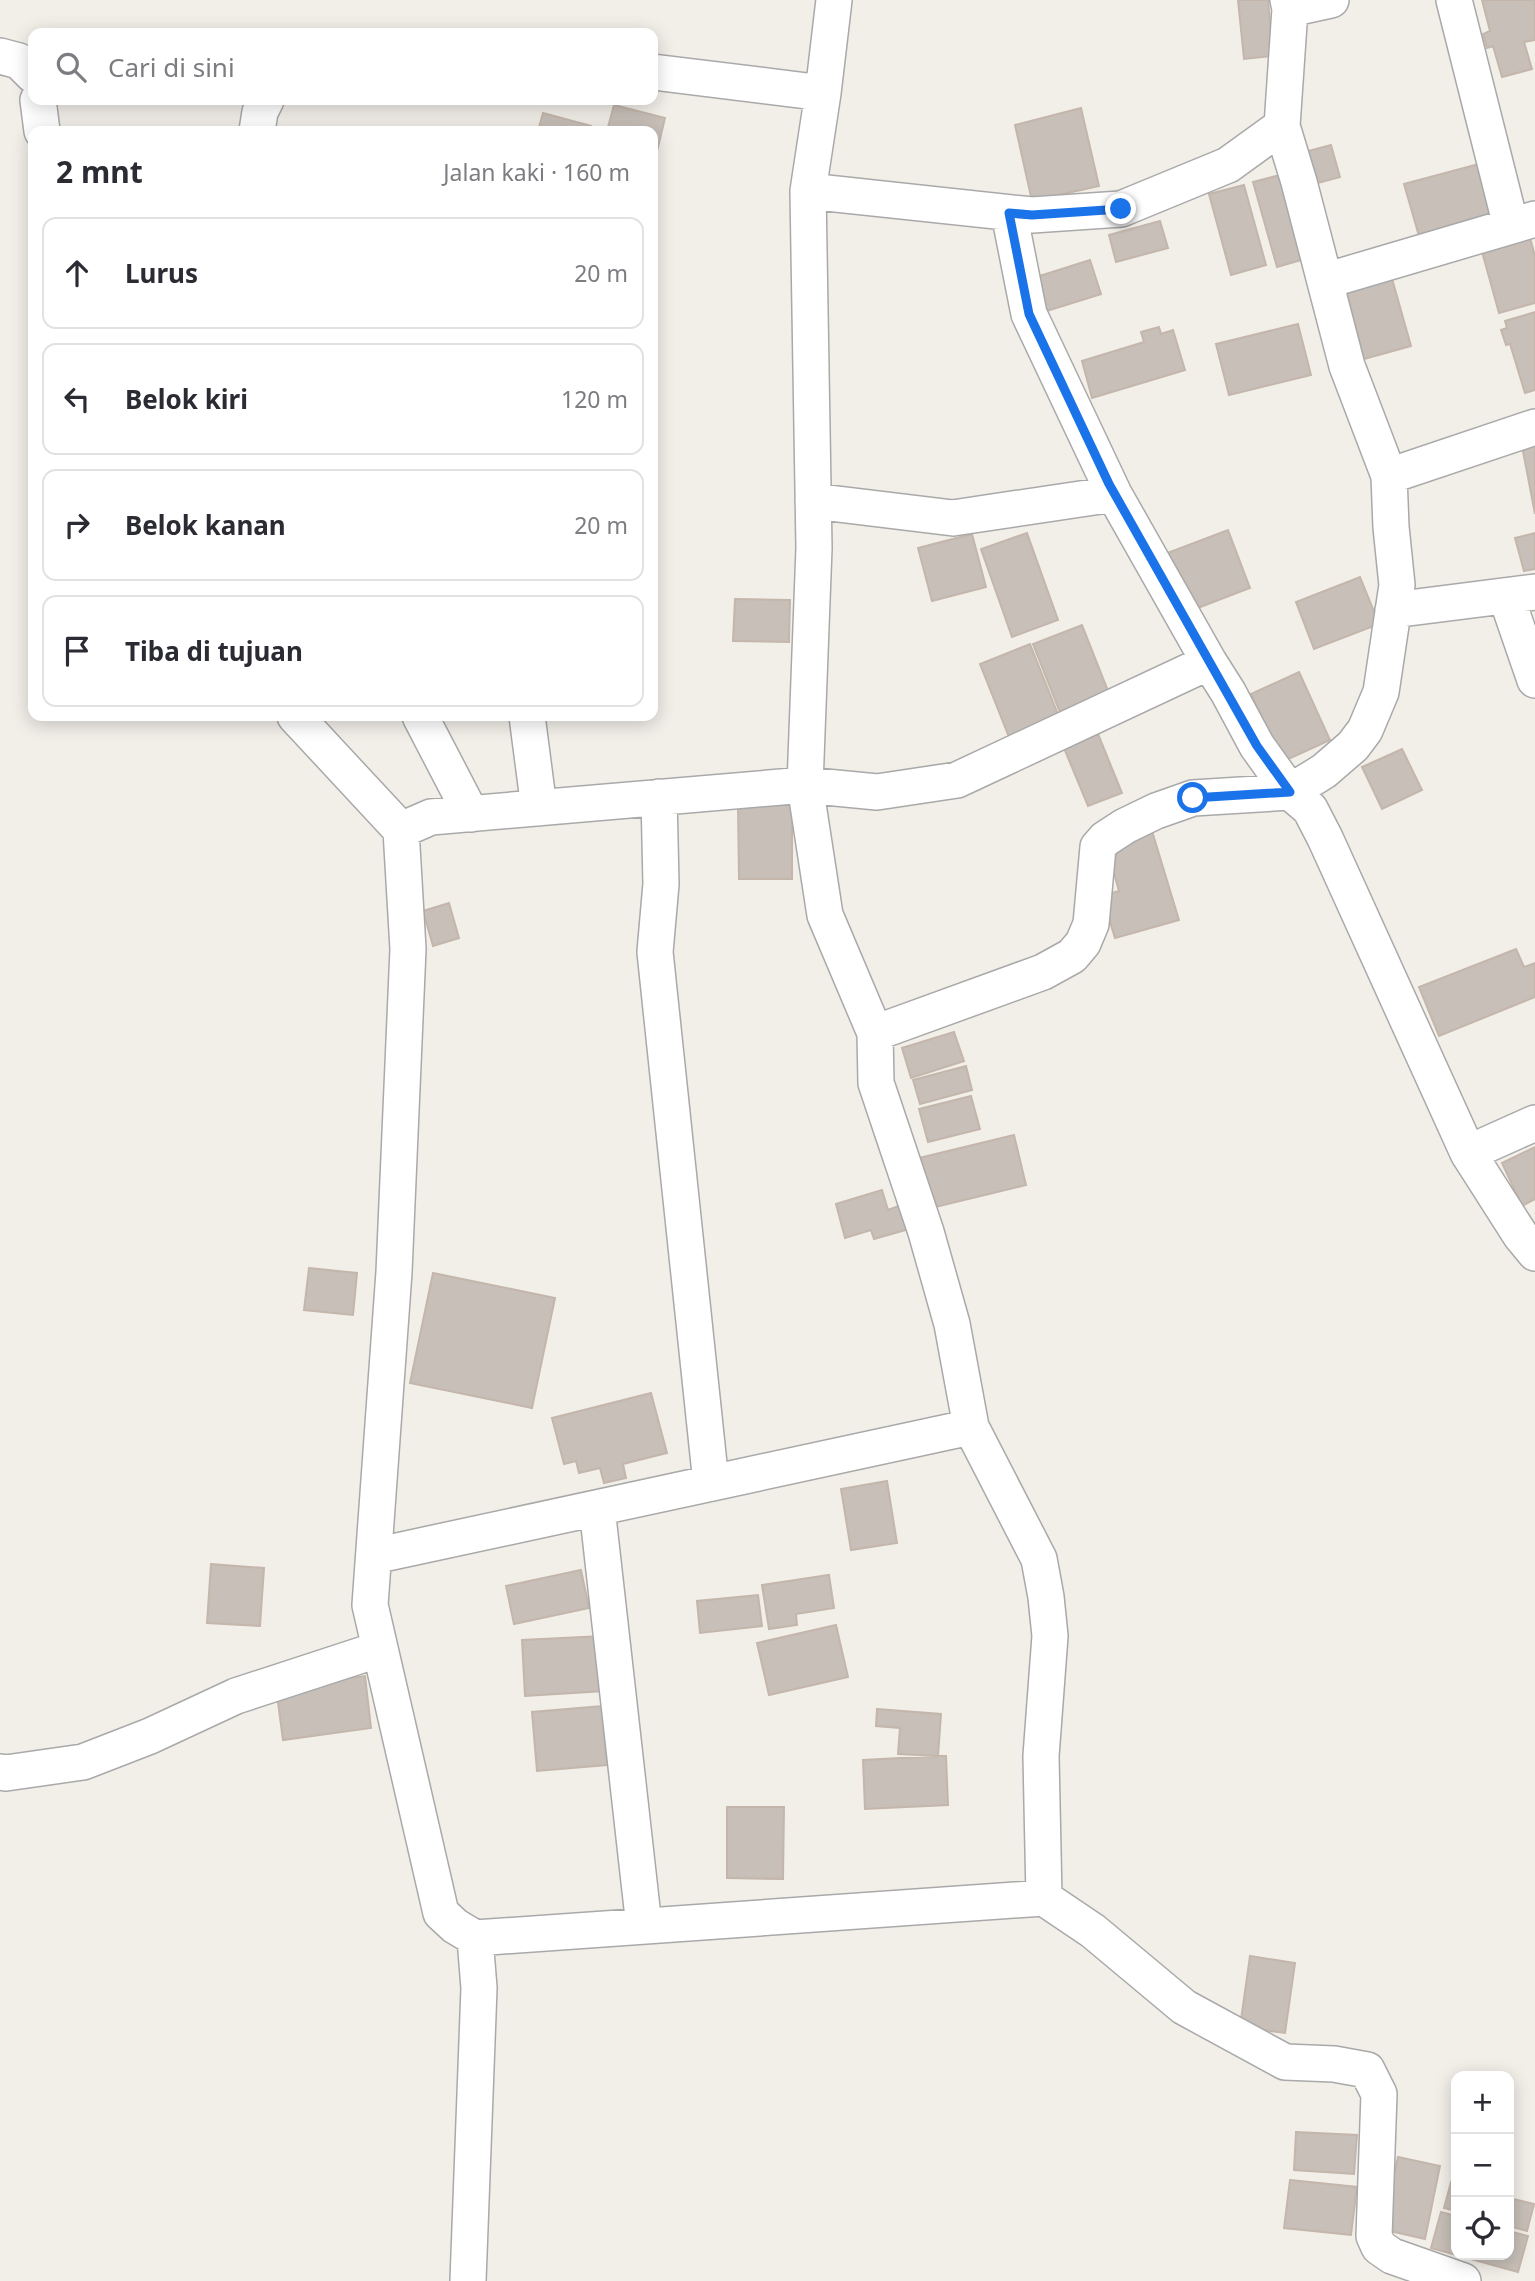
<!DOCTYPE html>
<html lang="id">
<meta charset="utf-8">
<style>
body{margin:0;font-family:"Noto Sans",sans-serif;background:#f7f7f7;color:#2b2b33}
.controls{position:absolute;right:21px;bottom:21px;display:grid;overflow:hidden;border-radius:14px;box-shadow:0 4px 18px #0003}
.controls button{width:63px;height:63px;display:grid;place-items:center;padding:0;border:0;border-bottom:2px solid #e1e1e2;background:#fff;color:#2b2b33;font:35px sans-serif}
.stop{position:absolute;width:21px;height:21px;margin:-16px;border:5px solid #1a73e8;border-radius:50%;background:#fff}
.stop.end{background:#1a73e8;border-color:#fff;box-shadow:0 2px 7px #0008}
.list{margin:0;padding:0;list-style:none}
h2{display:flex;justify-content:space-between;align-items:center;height:91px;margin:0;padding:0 28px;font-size:30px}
h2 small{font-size:23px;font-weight:400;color:#7c7c81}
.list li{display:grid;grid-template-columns:46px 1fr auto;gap:21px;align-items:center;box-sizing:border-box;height:112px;margin:0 14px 14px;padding:0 14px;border:2px solid #e1e1e2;border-radius:14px}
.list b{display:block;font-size:26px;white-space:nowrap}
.list em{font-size:23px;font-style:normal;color:#7c7c81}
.icon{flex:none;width:38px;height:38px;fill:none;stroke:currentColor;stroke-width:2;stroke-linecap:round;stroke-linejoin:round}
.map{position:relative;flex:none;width:1535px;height:2281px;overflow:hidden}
.search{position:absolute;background:#fff;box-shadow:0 4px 18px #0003;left:28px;top:28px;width:630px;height:77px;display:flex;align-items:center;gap:18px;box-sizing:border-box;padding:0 24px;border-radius:14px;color:#7c7c81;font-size:26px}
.panel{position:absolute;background:#fff;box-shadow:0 4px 18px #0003;left:28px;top:126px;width:630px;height:595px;border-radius:14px}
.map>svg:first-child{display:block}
.building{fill:#c7bfb8;stroke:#c4b6ab;stroke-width:2}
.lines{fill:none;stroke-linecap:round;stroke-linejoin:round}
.street-casing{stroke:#a9a9a9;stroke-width:38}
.street{stroke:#fff;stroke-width:35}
.route{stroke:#1a73e8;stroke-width:9}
</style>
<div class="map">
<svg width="1535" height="2281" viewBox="0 0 1535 2281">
<rect width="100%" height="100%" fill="#f2efe9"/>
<path class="building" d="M1238,0h30l5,56 -29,3z
M1482,0h53v40l-11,2 8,27 -30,8 -9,-31 -6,2 -4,-14 7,-3z
M614,105l51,13 -12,50v-37h-46z
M1081,108l18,78 -67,15 -17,-76z
M543,113l48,13 -2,5h-51z
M1331,145l9,32 -30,8 -9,-32z
M1490,161l14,52 -85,23 -15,-52z
M1284,174l24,84 -31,9 -24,-85z
M1244,185l22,80 -35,10 -22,-81z
M1160,221l8,27 -52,14 -7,-27z
M1529,234l6,22v47l-36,10 -18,-65z
M1090,260l11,34 -67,21 -10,-34z
M1391,275l20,71 -47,13 -19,-72z
M1535,312v78l-10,3 -15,-49 -4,1 -5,-15 6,-2 -2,-7z
M1298,324l13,51 -82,20 -13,-51z
M1159,327l2,7 12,-4 12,40 -93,28 -10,-37 62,-19 -3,-10z
M1535,444v70l-13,-68z
M1228,530l22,58 -65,25 -23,-58z
M1027,533l31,87 -46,17 -31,-88z
M1535,533v36l-11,2 -9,-33z
M972,534l14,53 -54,14 -14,-53z
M1360,577l19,47 -65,25 -18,-47z
M735,599l55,1 -1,42 -56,-1z
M1082,625l28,71 -49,19 -28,-71z
M1030,644l29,73 -50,20 -29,-73z
M1299,672l31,68 -48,22 -31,-68z
M1098,734l24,59 -34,13 -24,-58z
M1402,749l20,41 -40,19 -20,-42z
M792,804v75h-53l-1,-74z
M1152,831l27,89 -64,18 -13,-42 17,-5 -13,-46z
M449,903l10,35 -26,8 -10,-35z
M1516,949l8,18 11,-4v34l-96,39 -20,-49z
M954,1032l10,29 -53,17 -9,-30z
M966,1066l6,24 -52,14 -7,-24z
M971,1096l9,33 -52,13 -9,-33z
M1014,1135l12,50 -95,23 -12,-50z
M1535,1147v52l-13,7 -20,-43z
M882,1190l6,20 13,-5 8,24 -35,10 -3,-9 -26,8 -9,-34z
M309,1268l48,5 -4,42 -49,-5z
M433,1273l122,25 -23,110 -122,-25z
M651,1393l16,60 -44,11 3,14 -22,5 -4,-15 -21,5 -3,-12 -12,3 -12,-46z
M887,1481l10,62 -46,7 -10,-61z
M211,1564l53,4 -4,58 -53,-3z
M581,1570l8,38 -75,16 -8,-38z
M829,1575l5,33 -38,6 1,11 -28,4 -7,-44z
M758,1595l4,31 -62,7 -3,-32z
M836,1625l12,52 -79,18 -12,-52z
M602,1636l3,55 -80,5 -3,-56z
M365,1676l6,52 -88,12 -7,-53z
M602,1706l5,59 -70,6 -5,-59z
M877,1709l64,5 -3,42 -40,-2 2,-26 -24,-2z
M938,1756h8l2,49 -83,4 -2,-49z
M727,1807h57l-1,72 -56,-1z
M1250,1956l45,7 -10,70 -45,-6z
M1296,2132l61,3 -3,39 -60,-4z
M1398,2157l42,9 -15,73 -44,-10z
M1290,2180l67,7 -6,48 -67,-7z
M1451,2182l5,2v27l-12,-3z
M1509,2198l25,6 -7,27 -18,-5z
M1441,2212l15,4v39h53v-24l19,5 -10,36 -87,-24z"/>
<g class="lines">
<g class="street-casing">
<path id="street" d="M834,0l-11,93 -15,98 6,357 -9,237 20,130 50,118 1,50 50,149 26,92 19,103 68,132 7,38 4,39 -9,120 3,142 49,33 91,76 101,55 49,2 33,6 12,24 -5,142 5,11 13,9 71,25
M1288,0l2,9 -8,117 17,56 48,184 42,110 2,51 6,58 -16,107 -16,38 -12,16 -29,25 -34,21 20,17 15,29 143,315 53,83 14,17
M1454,0l57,226
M1290,9l41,-9
M0,56l19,5 14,14
M653,72l170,21
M38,100l4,31
M257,131l3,-19 6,-12
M808,191l224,24 89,-6 107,-44 54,-39
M1009,213l20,101 85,180 95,168
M1325,281l210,-62
M1389,476l146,-49
M813,501l140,17 161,-24
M1506,596l29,84
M1393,610l142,-18
M295,716l106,114
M420,716l51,98
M527,716l12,92
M659,797l2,87 -6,68 56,531
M875,1033l168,-61 29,-16 11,-13 8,-19 7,-77 7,-8 20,-13 31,-15 37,-13 97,-6
M1468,1153l67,-30
M597,1508l47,418
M374,1556l597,-129
M0,1772l6,1 77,-11 67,-26 86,-40 144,-47
M475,1938l569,-40
M468,2281l11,-293 -4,-50 -20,-12 -14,-13 -71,-308 24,-333 14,-323 -7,-119 30,-13 374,-32 72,7 80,-12 252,-118 19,30 29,54 33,46"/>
</g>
<use href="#street" class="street"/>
</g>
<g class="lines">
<path class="route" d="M1121,209l-89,6 -23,-2 20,101 80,170 148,262 33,46 -97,6"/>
</g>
</svg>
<div class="controls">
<button>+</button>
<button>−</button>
<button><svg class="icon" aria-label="locate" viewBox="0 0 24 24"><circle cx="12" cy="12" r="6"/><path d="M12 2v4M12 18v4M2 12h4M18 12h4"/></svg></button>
</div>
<div class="stop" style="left:1193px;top:798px"></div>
<div class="stop end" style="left:1121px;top:209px"></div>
<div class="search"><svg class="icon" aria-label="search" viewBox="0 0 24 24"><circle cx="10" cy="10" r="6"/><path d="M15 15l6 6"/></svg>Cari di sini</div>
<section class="panel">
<h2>2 mnt<small>Jalan kaki · 160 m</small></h2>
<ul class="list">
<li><svg class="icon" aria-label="ahead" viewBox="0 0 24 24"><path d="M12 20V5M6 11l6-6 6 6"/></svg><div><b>Lurus</b></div><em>20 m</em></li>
<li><svg class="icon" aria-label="left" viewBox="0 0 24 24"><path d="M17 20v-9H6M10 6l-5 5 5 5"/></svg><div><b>Belok kiri</b></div><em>120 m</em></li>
<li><svg class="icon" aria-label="right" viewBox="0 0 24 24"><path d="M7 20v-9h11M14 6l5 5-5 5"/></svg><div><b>Belok kanan</b></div><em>20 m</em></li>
<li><svg class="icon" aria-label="arrive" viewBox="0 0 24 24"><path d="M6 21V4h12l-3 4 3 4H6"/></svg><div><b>Tiba di tujuan</b></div></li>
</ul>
</section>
</div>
